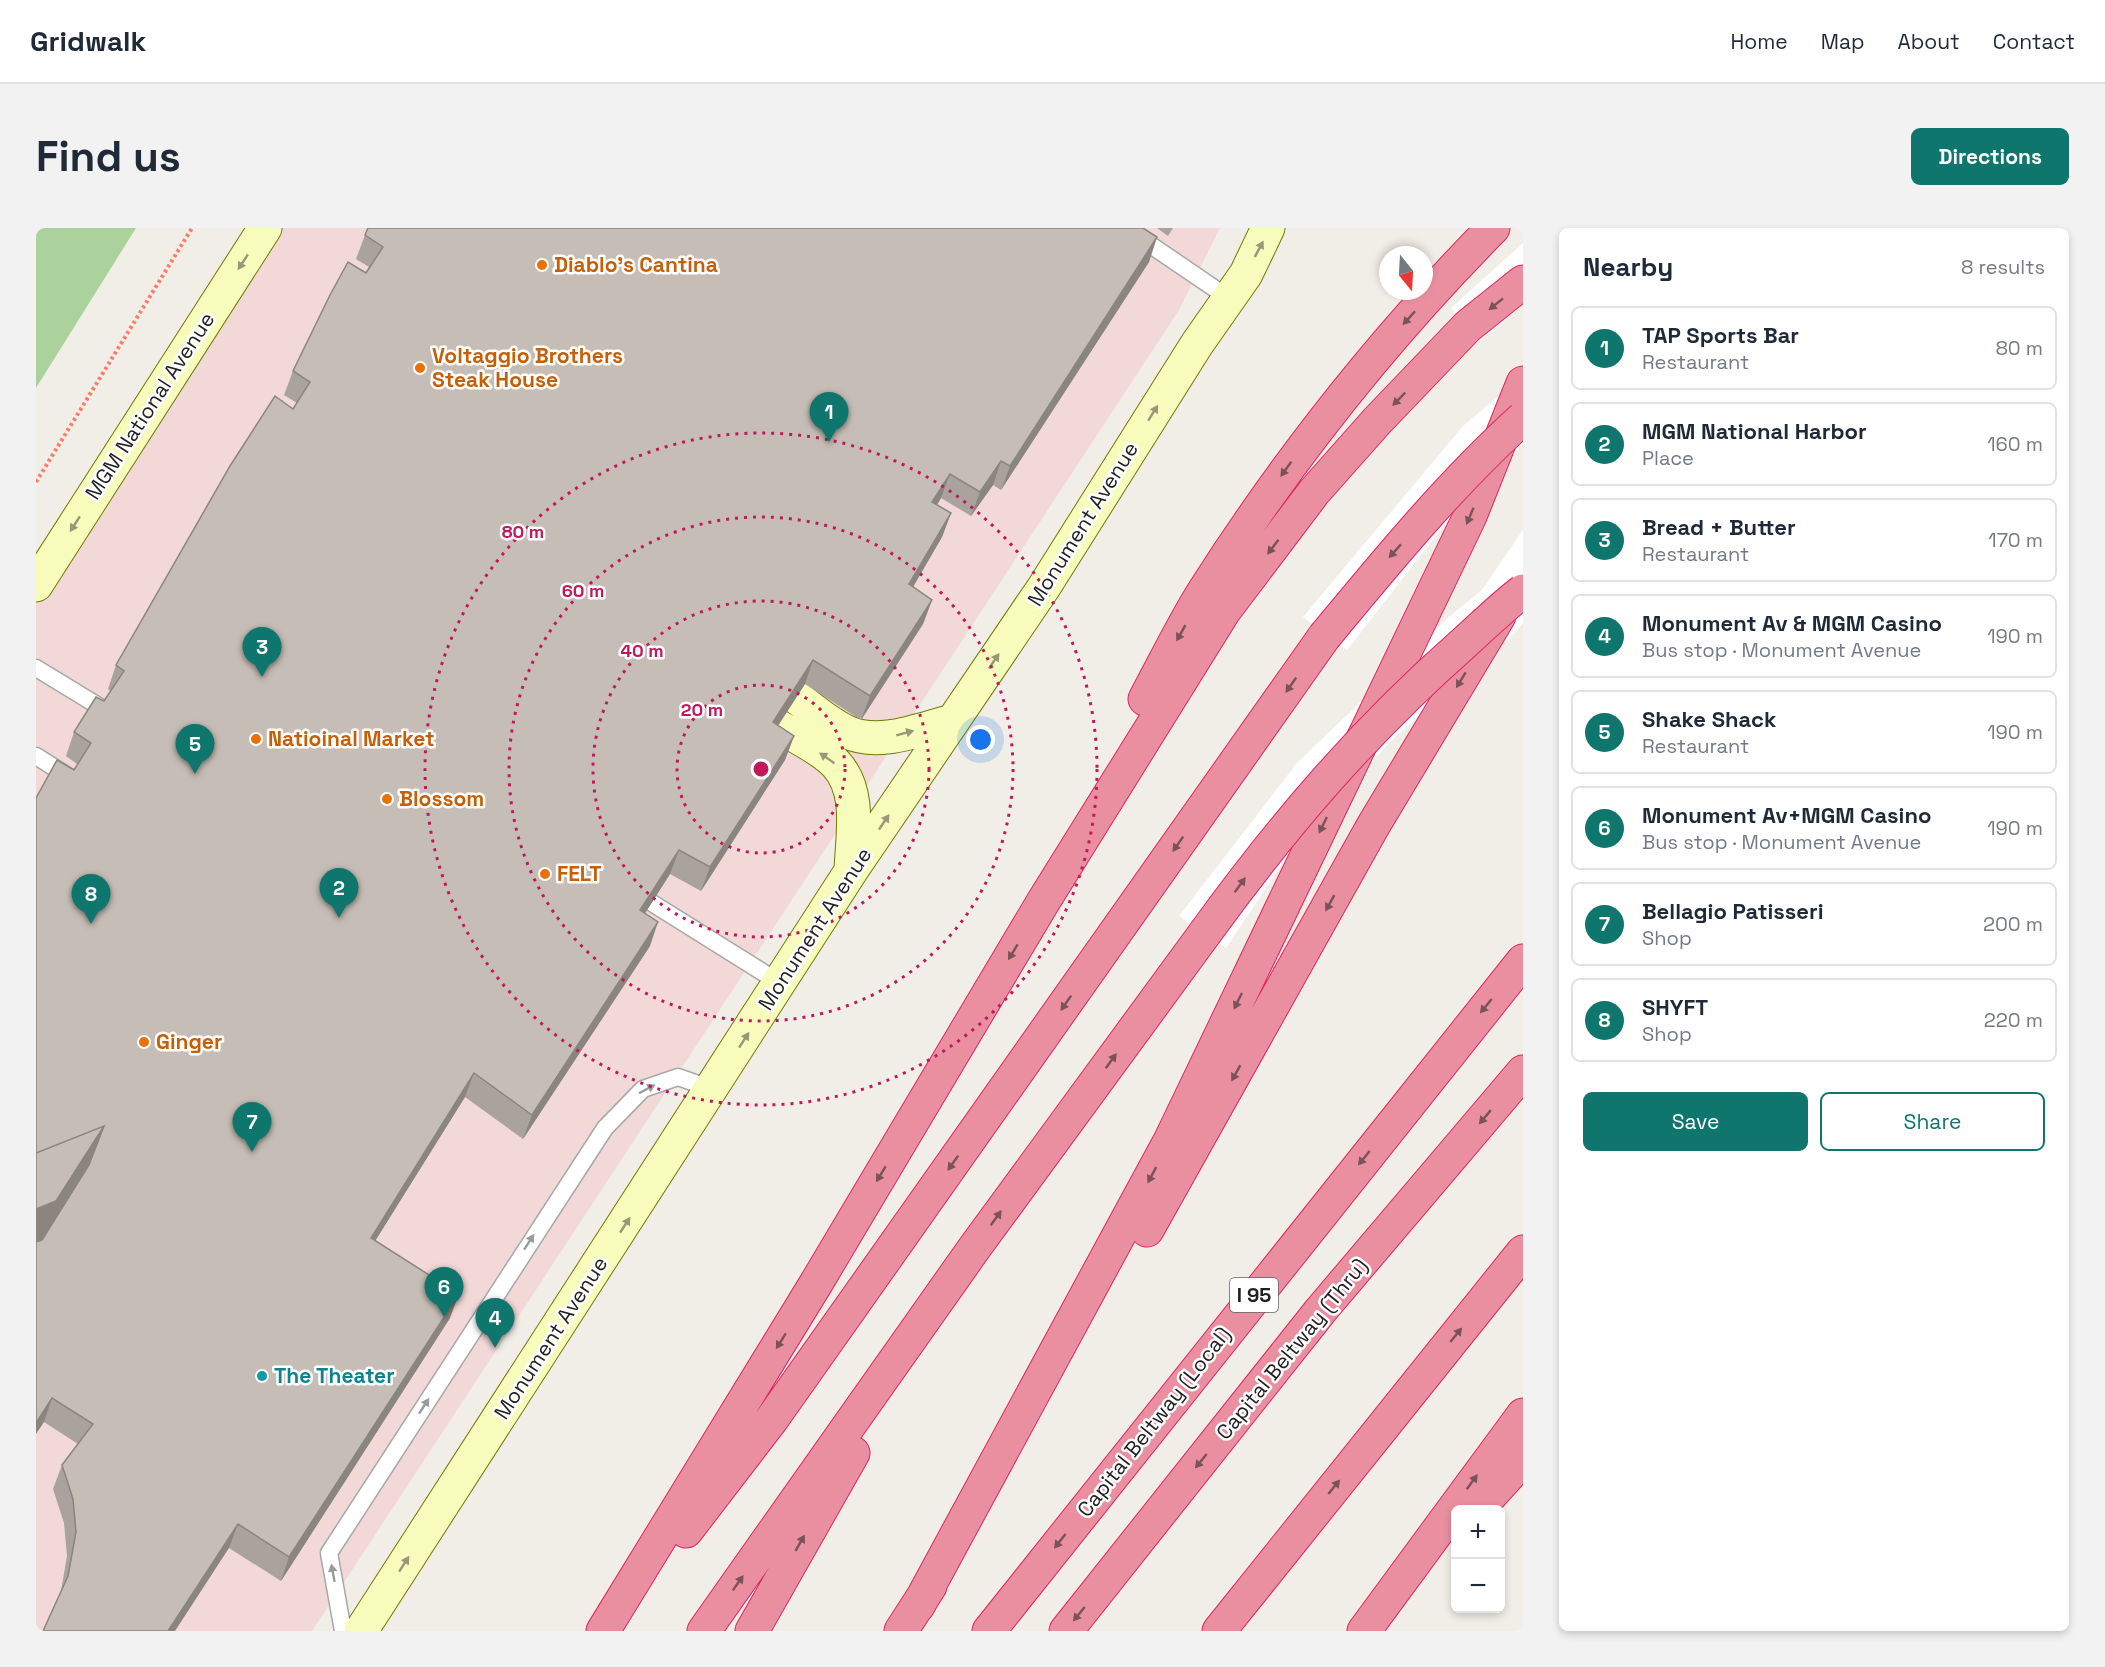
<!DOCTYPE html>
<meta charset="utf-8">
<style>
body{margin:0;font-family:"Space Grotesk",sans-serif;background:#f2f2f3;color:#1f2937}
.controls{position:absolute;right:18px;bottom:18px;display:grid;overflow:hidden;border-radius:9px;box-shadow:0 3px 9px #0003}
.controls button{width:54px;height:54px;display:grid;place-items:center;padding:0;border:0;border-bottom:2px solid #e0e1e3;background:#fff;color:#1f2937;font:30px sans-serif}
.compass{position:absolute;left:1343px;top:18px;width:54px;height:54px;border-radius:50%;background:#fff;box-shadow:0 3px 9px #0003;rotate:162deg}
.you{position:absolute;left:945px;top:512px;width:21px;height:21px;margin:-15px;border:4px solid #fff;border-radius:50%;background:#1a73e8;box-shadow:0 0 0 9px #1a73e833}
.badge{display:grid;place-items:center;width:39px;height:39px;border-radius:50%;background:#0f766e;color:#fff;font-size:20px;font-weight:700}
.pin{position:absolute;translate:-50% -50px;filter:drop-shadow(0 2px 3px #0008)}
.pin::after{content:'';position:absolute;top:32px;width:21px;height:18px;background:inherit;clip-path:polygon(0 0,100% 0,50% 100%)}
.list{margin:0;padding:0;list-style:none}
h2{display:flex;justify-content:space-between;align-items:center;height:78px;margin:0;padding:0 24px;font-size:26px}
h2 small{font-size:20px;font-weight:400;color:#747a83}
.list li{display:grid;grid-template-columns:39px 1fr auto;gap:18px;align-items:center;box-sizing:border-box;height:84px;margin:0 12px 12px;padding:0 12px;border:2px solid #e0e1e3;border-radius:9px}
.list b{display:block;font-size:22px;white-space:nowrap}
.list p{margin:0;font-size:20px;white-space:nowrap;color:#747a83}
.list em{font-size:20px;font-style:normal;color:#747a83}
.actions{display:flex;gap:12px;padding:18px 24px}
.actions a{flex:1;padding:14px 0;border:2px solid #0f766e;border-radius:9px;text-align:center;font-size:21px;color:#0f766e}
.actions .main{background:#0f766e;color:#fff}
.map{position:relative;flex:none;width:1487px;height:1403px;overflow:hidden;border-radius:9px}
header{display:flex;align-items:center;gap:36px;box-sizing:border-box;height:84px;padding:0 30px;background:#fff;border-bottom:2px solid #e0e1e3}
header strong{font-size:28px}
nav{display:flex;gap:33px;margin-inline-start:auto;font-size:21px}
.intro{display:flex;align-items:center;justify-content:space-between;box-sizing:border-box;height:144px;padding:0 36px}
h1{margin:0;font-size:42px}
.button{padding:15px 27px;border-radius:9px;background:#0f766e;color:#fff;font-size:21px;font-weight:700}
main{display:flex;gap:36px;padding:0 36px}
aside{flex:1;background:#fff;border-radius:9px;box-shadow:0 3px 9px #0003}
.map>svg:first-child{display:block}
.commercial{fill:#f2d8d7}
.forest{fill:#abd19c}
.pier{fill:#fff}
.lines{fill:none;stroke-linecap:round;stroke-linejoin:round}
.lane-casing{stroke:#a8a8a8;stroke-width:19}
.secondary-casing{stroke:#6f7c04;stroke-width:35}
.highway-casing{stroke:#de2665;stroke-width:35}
.path{stroke:#fb7d6e;stroke-width:4;stroke-dasharray:3 3;stroke-linecap:butt}
.lane{stroke:#fff;stroke-width:16}
.secondary{stroke:#f7fbbc;stroke-width:33}
.highway{stroke:#e98fa0;stroke-width:33}
.highway-bridge-casing{stroke:#de2665;stroke-width:35;stroke-linecap:butt}
.highway-bridge{stroke:#e98fa0;stroke-width:33}
.wall{fill:#aaa39d}
.shaded-wall{fill:#8b857f}
.building{fill:#c6beb6;stroke:#8b857f;stroke-width:1.5}
.oneway{fill:#979976}
.oneway2{fill:#7b525a}
.oneway3{fill:#9b9b9b}
.ring{fill:none;stroke:#c2185b;stroke-width:3;stroke-dasharray:3 6}
.food-dot{fill:#e8710a;stroke:#fff;stroke-width:2}
.culture-dot{fill:#0f9aa8;stroke:#fff;stroke-width:2}
.labels{text-anchor:middle;stroke-width:5;stroke-linejoin:round;paint-order:stroke}
.shield{fill:#fff;stroke:#646464;stroke-width:1.5}
.shield-label{font-size:20px;font-weight:bold;fill:#212121}
.food-label{font-size:21px;font-weight:bold;fill:#c56008;stroke:#fff;text-anchor:start}
.street-label{font-size:21px;fill:#212121;stroke:#fff}
.culture-label{font-size:21px;font-weight:bold;fill:#0d838f;stroke:#fff;text-anchor:start}
.centre{fill:#c2185b;stroke:#fff;stroke-width:3}
.ring-label{font-size:18px;text-anchor:middle;font-weight:bold;fill:#c2185b;stroke:#fff;stroke-width:5;stroke-linejoin:round;paint-order:stroke}
</style>
<header>
<strong>Gridwalk</strong>
<nav><a>Home</a><a>Map</a><a>About</a><a>Contact</a></nav>
</header>
<div class="intro"><h1>Find us</h1><a class="button">Directions</a></div>
<main>
<div class="map">
<svg width="1487" height="1403" viewBox="0 0 1487 1403">
<rect width="100%" height="100%" fill="#f1eee7"/>
<path class="commercial" d="M225,0h959l-41,82 -867,1321h-276v-1032z"/>
<path class="forest" d="M0,0h100l-100,160z"/>
<path class="pier" d="M1487,15v62l-43,36 -29,-33z
M1487,148v68l-81,84 -95,122 -44,-33 160,-191z
M1487,302v93l-16,18 -3,-1 -115,103 -103,115 -60,90 -47,-32 118,-153 153,-147 32,-26z"/>
<g class="lines">
<g class="lane-casing">
<path id="lane" d="M1100,7l94,64
M0,440l69,42
M0,528l35,22
M616,675l128,80
M307,1403l-14,-78 276,-425 38,-39 35,-12 34,12"/>
</g>
<g class="secondary-casing">
<path id="secondary" d="M0,357l229,-357
M760,469c16,12 33,27 51,35 33,15 73,-3 106,-11
M742,498c18,11 43,22 58,38 26,28 16,72 15,107
M325,1403l490,-760 193,-284 153,-243 49,-70 22,-46"/>
</g>
<g class="highway-casing">
<path id="highway" d="M1109,471c19,-35 37,-73 59,-108 83,-130 180,-253 289,-363
M1111,1002l226,-404 126,-210
M1441,1282l46,-51
M650,1303l86,-112 552,-782
M882,1378l253,-467 299,-623 53,-133
M567,1403l212,-346 228,-383 181,-291 90,-119 63,-71 91,-95 55,-44
M668,1403l271,-384 230,-314
M716,1403l101,-178
M865,1403l29,-45
M953,1403l534,-670
M1030,1403l255,-321 202,-238
M1183,1403l304,-379
M1328,1403l159,-216"/>
</g>
<path class="path" d="M0,254l156,-254"/>
<use href="#lane" class="lane"/>
<use href="#secondary" class="secondary"/>
<use href="#highway" class="highway"/>
<g class="highway-bridge-casing">
<path id="highway-bridge" d="M1288,409c63,-76 126,-153 199,-219
M1169,705c79,-109 159,-202 259,-290 20,-18 38,-36 59,-52"/>
</g>
<use href="#highway-bridge" class="highway-bridge"/>
</g>
<path class="wall" d="M1121,0h16l-5,8z
M329,7l792,2 -8,25 -148,228 -8,-5 -22,31 -30,-18 -4,7 14,8 -9,24 -29,49 19,14 -9,24 -62,96 -56,-36 -27,42 16,10 -9,24 -84,131 -31,-17 -25,39 5,33 -127,193 -58,-42 -90,144 75,77 -169,263 -52,-33 -168,43 6,-35 -3,-33 -11,-34 9,-24 16,-21 -34,-22 30,-652 3,-6 -11,-8 8,-24 30,-31 6,-10 -2,-2 8,-24 181,-262 -13,-8 9,-24 76,-104 -13,-8z"/>
<path class="shaded-wall" d="M1121,9l-8,25 -148,228 9,-24z
M965,233l-8,24 -22,31 9,-24z
M914,246l-9,24 -17,28 8,-24z
M915,285l-9,24 -41,71 8,-24z
M896,372l-9,24 -62,96 9,-24z
M777,432l-8,24 -41,63 9,-25z
M758,508l-9,24 -84,131 9,-24z
M643,622l-9,24 -38,60 8,-24z
M622,694l-8,24 -127,193 9,-24z
M438,845l-9,24 -103,165 9,-24z
M68,898l-23,63 -45,71v-51z
M423,1066l-9,24 -169,263 8,-24z
M16,1170l-8,24 -8,12v-11z
M202,1296l-9,24 -54,83h-7z"/>
<path class="building" d="M332,0h775l14,9 -147,229 -9,-5 -21,31 -30,-18 -18,28 19,11 -42,71 23,16 -62,96 -57,-36 -40,62 21,14 -84,131 -31,-17 -39,60 18,12 -126,193 -58,-42 -103,165 88,56 -170,263 -51,-33 -70,107h-125l25,-55 8,-44 -3,-33 -11,-34 31,-41 -41,-26 -16,25v-181l6,-2 47,-75 15,-39 -68,27v-355l21,-38 17,10 17,-27 -17,-11 22,-35 8,4 20,-30 -8,-6 114,-199 45,-70 18,13 17,-27 -17,-11 37,-76 18,-33 18,11 17,-26 -18,-12z
M68,898l-48,75 -20,8v-56z"/>
<defs><path id="oneway-solid" d="M-6-.8H1V-3.2L6.5 0L1 3.2V.8H-6Z" transform="scale(1.5)"/></defs>
<g class="oneway">
<use href="#oneway-solid" transform="translate(1223 21) rotate(-62)"/>
<use href="#oneway-solid" transform="translate(207 34) rotate(123)"/>
<use href="#oneway-solid" transform="translate(1117 185) rotate(-58)"/>
<use href="#oneway-solid" transform="translate(39 296) rotate(123)"/>
<use href="#oneway-solid" transform="translate(958 433) rotate(-56)"/>
<use href="#oneway-solid" transform="translate(869 505) rotate(-15)"/>
<use href="#oneway-solid" transform="translate(791 530) rotate(-145)"/>
<use href="#oneway-solid" transform="translate(848 594) rotate(-56)"/>
<use href="#oneway-solid" transform="translate(708 812) rotate(-57)"/>
<use href="#oneway-solid" transform="translate(589 997) rotate(-57)"/>
<use href="#oneway-solid" transform="translate(368 1336) rotate(-57)"/>
</g>
<g class="oneway2">
<use href="#oneway-solid" transform="translate(1460 76) rotate(141)"/>
<use href="#oneway-solid" transform="translate(1373 90) rotate(132)"/>
<use href="#oneway-solid" transform="translate(1363 171) rotate(134)"/>
<use href="#oneway-solid" transform="translate(1250 241) rotate(126)"/>
<use href="#oneway-solid" transform="translate(1434 288) rotate(113)"/>
<use href="#oneway-solid" transform="translate(1237 319) rotate(127)"/>
<use href="#oneway-solid" transform="translate(1359 323) rotate(132)"/>
<use href="#oneway-solid" transform="translate(1145 405) rotate(119)"/>
<use href="#oneway-solid" transform="translate(1425 452) rotate(121)"/>
<use href="#oneway-solid" transform="translate(1255 457) rotate(125)"/>
<use href="#oneway-solid" transform="translate(1287 597) rotate(116)"/>
<use href="#oneway-solid" transform="translate(1142 616) rotate(125)"/>
<use href="#oneway-solid" transform="translate(1204 657) rotate(-54)"/>
<use href="#oneway-solid" transform="translate(1294 675) rotate(119)"/>
<use href="#oneway-solid" transform="translate(977 724) rotate(121)"/>
<use href="#oneway-solid" transform="translate(1202 773) rotate(116)"/>
<use href="#oneway-solid" transform="translate(1030 775) rotate(125)"/>
<use href="#oneway-solid" transform="translate(1450 778) rotate(129)"/>
<use href="#oneway-solid" transform="translate(1075 833) rotate(-54)"/>
<use href="#oneway-solid" transform="translate(1200 845) rotate(119)"/>
<use href="#oneway-solid" transform="translate(1449 889) rotate(130)"/>
<use href="#oneway-solid" transform="translate(1328 930) rotate(129)"/>
<use href="#oneway-solid" transform="translate(917 935) rotate(125)"/>
<use href="#oneway-solid" transform="translate(845 946) rotate(121)"/>
<use href="#oneway-solid" transform="translate(1116 947) rotate(118)"/>
<use href="#oneway-solid" transform="translate(960 990) rotate(-54)"/>
<use href="#oneway-solid" transform="translate(1420 1107) rotate(-51)"/>
<use href="#oneway-solid" transform="translate(745 1113) rotate(122)"/>
<use href="#oneway-solid" transform="translate(1165 1233) rotate(129)"/>
<use href="#oneway-solid" transform="translate(1436 1254) rotate(-54)"/>
<use href="#oneway-solid" transform="translate(1298 1259) rotate(-51)"/>
<use href="#oneway-solid" transform="translate(1024 1313) rotate(128)"/>
<use href="#oneway-solid" transform="translate(764 1315) rotate(-60)"/>
<use href="#oneway-solid" transform="translate(702 1355) rotate(-55)"/>
<use href="#oneway-solid" transform="translate(1043 1386) rotate(129)"/>
</g>
<g class="oneway3">
<use href="#oneway-solid" transform="translate(611 861) rotate(-28)"/>
<use href="#oneway-solid" transform="translate(493 1014) rotate(-57)"/>
<use href="#oneway-solid" transform="translate(388 1178) rotate(-57)"/>
<use href="#oneway-solid" transform="translate(297 1345) rotate(-100)"/>
</g>
<g class="ring">
<circle cx="725" cy="541" r="84"/>
<circle cx="725" cy="541" r="168"/>
<circle cx="725" cy="541" r="252"/>
<circle cx="725" cy="541" r="336"/>
</g>
<g class="food-dot">
<circle cx="506" cy="37" r="6"/>
<circle cx="384" cy="140" r="6"/>
<circle cx="220" cy="511" r="6"/>
<circle cx="351" cy="571" r="6"/>
<circle cx="509" cy="646" r="6"/>
<circle cx="108" cy="814" r="6"/>
</g>
<circle class="culture-dot" cx="226" cy="1148" r="6"/>
<g class="labels">
<rect class="shield" x="1194" y="1050" width="48" height="34" rx="4.5"/>
<g class="shield-label">
<text x="1218" y="1074">I 95</text>
</g>
<g class="food-label">
<text x="518" y="44">Diablo's Cantina</text>
<text x="396" y="135">Voltaggio Brothers<tspan x="396" dy="24">Steak House</tspan></text>
<text x="232" y="518">Natioinal Market</text>
<text x="363" y="578">Blossom</text>
<text x="521" y="653">FELT</text>
<text x="120" y="821">Ginger</text>
</g>
<g class="street-label">
<text transform="translate(114 178) rotate(-57)" y="7">MGM National Avenue</text>
<text transform="translate(1047 296) rotate(-58)" y="7">Monument Avenue</text>
<text transform="translate(779 701) rotate(-57)" y="7">Monument Avenue</text>
<text transform="translate(515 1110) rotate(-57)" y="7">Monument Avenue</text>
<text transform="translate(1256 1121) rotate(-51)" y="7">Capital Beltway (Thru)</text>
<text transform="translate(1118 1194) rotate(-52)" y="7">Capital Beltway (Local)</text>
</g>
<g class="culture-label">
<text x="238" y="1155">The Theater</text>
</g>
</g>
<circle cx="725" cy="541" r="9" class="centre"/>
<g class="ring-label">
<text x="487" y="310">80 m</text>
<text x="547" y="369">60 m</text>
<text x="606" y="429">40 m</text>
<text x="666" y="488">20 m</text>
</g>
</svg>
<div class="controls">
<button>+</button>
<button>−</button>
</div>
<svg class="compass" viewBox="-18 -18 36 36"><path d="M0-13l5 13h-10z" fill="#e53935"/><path d="M0 13l5-13h-10z" fill="#747a83"/></svg>
<div class="you"></div>
<div class="pin badge" style="left:793px;top:214px">1</div>
<div class="pin badge" style="left:303px;top:690px">2</div>
<div class="pin badge" style="left:226px;top:449px">3</div>
<div class="pin badge" style="left:459px;top:1120px">4</div>
<div class="pin badge" style="left:159px;top:546px">5</div>
<div class="pin badge" style="left:408px;top:1089px">6</div>
<div class="pin badge" style="left:216px;top:924px">7</div>
<div class="pin badge" style="left:55px;top:696px">8</div>
</div>
<aside>
<h2>Nearby<small>8 results</small></h2>
<ul class="list">
<li><span class="badge">1</span><div><b>TAP Sports Bar</b><p>Restaurant</p></div><em>80 m</em></li>
<li><span class="badge">2</span><div><b>MGM National Harbor</b><p>Place</p></div><em>160 m</em></li>
<li><span class="badge">3</span><div><b>Bread + Butter</b><p>Restaurant</p></div><em>170 m</em></li>
<li><span class="badge">4</span><div><b>Monument Av &amp; MGM Casino</b><p>Bus stop · Monument Avenue</p></div><em>190 m</em></li>
<li><span class="badge">5</span><div><b>Shake Shack</b><p>Restaurant</p></div><em>190 m</em></li>
<li><span class="badge">6</span><div><b>Monument Av+MGM Casino</b><p>Bus stop · Monument Avenue</p></div><em>190 m</em></li>
<li><span class="badge">7</span><div><b>Bellagio Patisseri</b><p>Shop</p></div><em>200 m</em></li>
<li><span class="badge">8</span><div><b>SHYFT</b><p>Shop</p></div><em>220 m</em></li>
</ul>
<div class="actions"><a class="main">Save</a><a>Share</a></div>
</aside>
</main>
